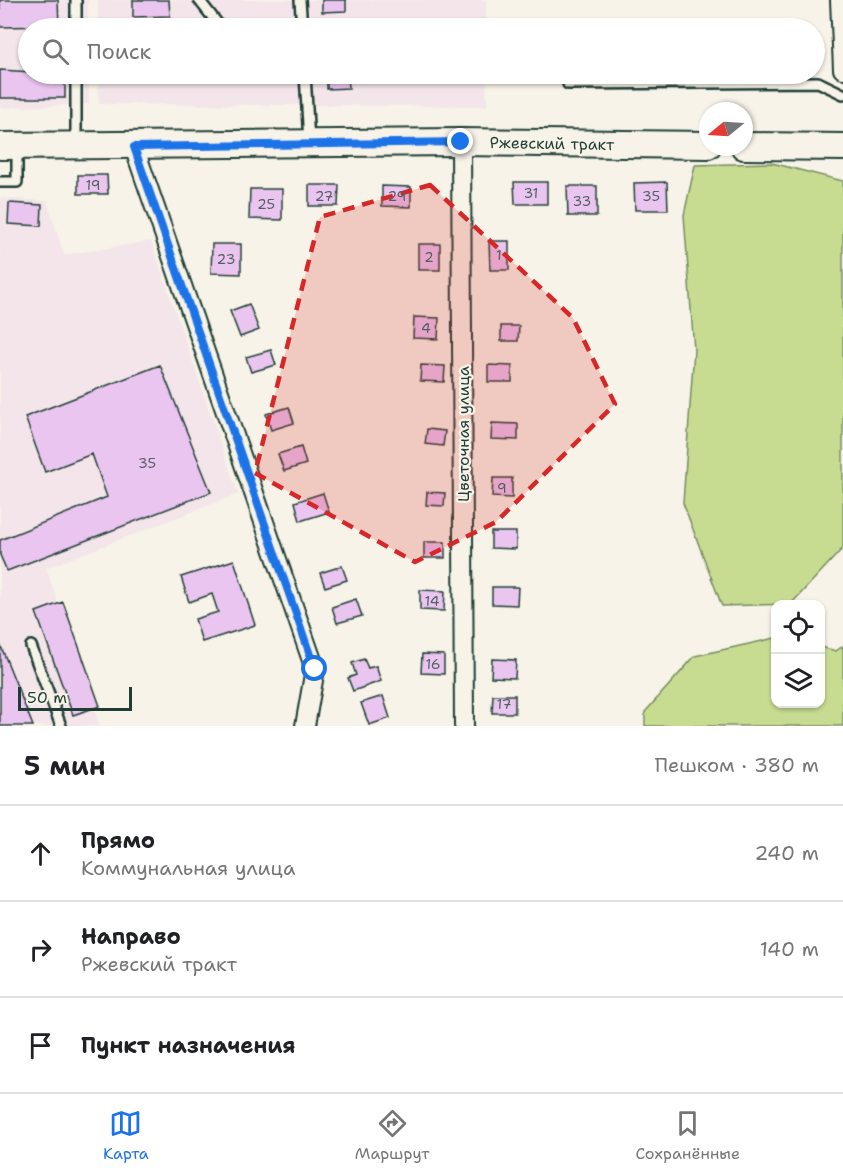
<!DOCTYPE html>
<html lang="ru">
<meta charset="utf-8">
<style>
body{margin:0;font-family:"Shantell Sans",sans-serif;background:#f2f2f2;color:#202124}
.controls{position:absolute;right:18px;bottom:18px;display:grid;overflow:hidden;border-radius:12px;box-shadow:0 2px 4px #0004}
.controls button{width:54px;height:54px;display:grid;place-items:center;padding:0;border:0;border-bottom:2px solid #e0e0e0;background:#fff;color:#202124;font:30px sans-serif}
.compass{position:absolute;left:699px;top:102px;width:54px;height:54px;border-radius:50%;background:#fff;box-shadow:0 2px 4px #0004;rotate:252deg}
.scale{position:absolute;left:18px;bottom:15px;width:114px;box-sizing:border-box;padding-left:6px;border:3px solid #1f3d34;border-top:0;font-size:16px;line-height:21px;white-space:nowrap;color:#1f3d34;-webkit-text-stroke:4px #f7f3e8;paint-order:stroke}
.stop{position:absolute;width:18px;height:18px;margin:-14px;border:4px solid #1a73e8;border-radius:50%;background:#fff}
.stop.end{background:#1a73e8;border-color:#fff;box-shadow:0 2px 6px #0008}
.list{margin:0;padding:0;list-style:none}
h2{display:flex;justify-content:space-between;align-items:center;height:78px;margin:0;padding:0 24px;font-size:26px}
h2 small{font-size:20px;font-weight:400;color:#757577}
.list li{display:grid;grid-template-columns:39px 1fr auto;gap:18px;align-items:center;box-sizing:border-box;height:96px;padding:0 24px;border-top:2px solid #e0e0e0}
.list b{display:block;font-size:22px;white-space:nowrap}
.list p{margin:0;font-size:20px;white-space:nowrap;color:#757577}
.list em{font-size:20px;font-style:normal;color:#757577}
.icon{flex:none;width:33px;height:33px;fill:none;stroke:currentColor;stroke-width:2;stroke-linecap:round;stroke-linejoin:round}
.map{position:relative;flex:none;width:843px;height:726px;overflow:hidden}
.search{position:absolute;background:#fff;box-shadow:0 2px 4px #0004;left:18px;right:18px;top:18px;height:66px;display:flex;align-items:center;gap:15px;box-sizing:border-box;padding:0 21px;border-radius:33px;color:#757577;font-size:22px}
.sheet{height:366px;background:#fff}
nav{display:flex;justify-content:space-around;align-items:center;box-sizing:border-box;height:84px;border-top:2px solid #e0e0e0;background:#fff;font-size:16px;color:#757577}
nav a{display:grid;justify-items:center;gap:3px}
nav .on{color:#1a73e8}
.map>svg:first-child{display:block}
.built{fill:#f3e5ea}
.green{fill:#c8dc91;stroke:#748c62;stroke-width:1.5}
.building{fill:#eac5f0;stroke:#1f3d34;stroke-width:1.5}
.lines{fill:none;stroke-linecap:round;stroke-linejoin:round}
.service-casing{stroke:#1f3d34;stroke-width:14}
.minor-casing{stroke:#1f3d34;stroke-width:22}
.secondary-casing{stroke:#1f3d34;stroke-width:30}
.service{stroke:#f7f3e8;stroke-width:9}
.minor{stroke:#f7f3e8;stroke-width:18}
.secondary{stroke:#f7f3e8;stroke-width:26}
.route{stroke:#1a73e8;stroke-width:8}
.marked{fill:#d62828;fill-opacity:0.2;stroke:#d62828;stroke-width:4.5;stroke-dasharray:12 8;stroke-linejoin:round}
.labels{text-anchor:middle;stroke-width:4.5;stroke-linejoin:round;paint-order:stroke}
.number-label{font-size:14px;fill:#525f63}
.street-label{font-size:16px;fill:#1f3d34;stroke:#f7f3e8}
</style>
<div class="map">
<svg width="843" height="726" viewBox="0 0 843 726">
<rect width="100%" height="100%" fill="#f7f3e8"/>
<filter id="ink" filterUnits="userSpaceOnUse"><feTurbulence type="fractalNoise" baseFrequency=".0167" numOctaves="2"/><feDisplacementMap in="SourceGraphic" scale="12" xChannelSelector="R" yChannelSelector="G"/><feConvolveMatrix kernelMatrix="1 2 1 2 8 2 1 2 1" color-interpolation-filters="sRGB"/></filter>
<g filter="url(#ink)">
<path class="built" d="M0,0h88v28h-60v46h61v30l-89,4z
M98,0h388v28h-388z
M98,74h388l1,32 -388,-2z
M0,198l47,3 17,54 87,-14 87,253 -192,74 54,158h-100z"/>
<path class="green" d="M772,163l71,18v367l-52,56 -69,2 -39,-103 11,-153 -10,-135 11,-50z
M775,638l1,66h44l1,-57 15,4 7,-5v80h-198v-14l50,-56z"/>
<path class="building" d="M0,0h58l1,26 -59,1z
M133,0h36l1,16 -37,1z
M322,0h24v11l-24,1z
M814,39h5l1,16 -6,1z
M0,70l65,4v24h-65z
M144,74h56v6l-56,-2z
M327,74h21l1,14 -22,1z
M78,175h29l1,19h-30z
M514,182h33v22h-32z
M667,182l1,28h-33l-1,-27z
M309,185h30l-1,21h-29z
M382,186l29,1v20l-29,-1z
M567,186h30v30h-29z
M250,189h32v31l-33,-1z
M9,203l33,2 -1,21 -33,-2z
M489,241h20v29h-19z
M212,244h29v30l-30,-1z
M418,244h22v26h-22z
M249,304l10,26 -19,7 -10,-26z
M414,317l25,1 -1,21 -25,-1z
M501,326h18l-1,15h-17z
M271,350l5,15 -25,7 -5,-15z
M160,365l51,127 -204,79 -7,-16v-15l107,-43 -15,-43 -47,18 -20,-55z
M421,365l24,1 -1,16 -24,-1z
M488,365l24,1v16h-24z
M289,407l5,16 -23,7 -5,-16z
M492,423l26,1v16l-27,-1z
M427,429l18,2 -2,15 -18,-2z
M301,447l5,17 -22,7 -6,-17z
M493,478h19v20l-20,-1z
M427,492l18,1 -1,13 -18,-1z
M323,493l6,19 -29,9 -5,-19z
M491,532h25v17l-25,-1z
M424,542h21v16h-21z
M234,560l21,65 -53,17 -7,-23 23,-7 -6,-18 -23,8 -8,-25z
M342,566l5,14 -22,7 -5,-14z
M492,587h26l-1,18 -25,-1z
M420,590l25,1 -1,20 -24,-1z
M356,599l6,17 -25,7 -5,-16z
M63,602l37,104 -27,9 -37,-103z
M0,644l33,82h-33z
M422,654l22,1v19l-23,-1z
M364,659l4,9 8,-2 5,15 -28,10 -5,-13 8,-3 -4,-12z
M492,659l24,1 -1,18 -24,-1z
M493,695h22v18h-23z
M383,696l7,22 -21,7 -8,-22z"/>
<g class="lines">
<g class="service-casing">
<path id="service" d="M199,0l22,28
M300,0l2,28
M76,28v-28
M305,74l4,68
M568,84l250,-2 25,12
M76,144v-70
M0,182h17v-35
M31,646l30,80"/>
</g>
<g class="minor-casing">
<path id="minor" d="M840,0l3,69
M461,142l3,584
M134,147l181,522 -10,57"/>
</g>
<g class="secondary-casing">
<path id="secondary" d="M0,146l461,-4 247,3
M744,146l99,1"/>
</g>
<use href="#service" class="service"/>
<use href="#minor" class="minor"/>
<use href="#secondary" class="secondary"/>
</g>
</g>
<g class="lines" filter="url(#ink)">
<path class="route" d="M315,669l-181,-522 327,-5"/>
</g>
<path class="marked" d="M430,185l143,133 42,86 -119,118 -81,40 -160,-89 65,-256z"/>
<g class="labels">
<g class="number-label">
<text x="93" y="190">19</text>
<text x="531" y="198">31</text>
<text x="324" y="201">27</text>
<text x="397" y="201">29</text>
<text x="651" y="201">35</text>
<text x="582" y="206">33</text>
<text x="266" y="209">25</text>
<text x="499" y="260">1</text>
<text x="429" y="262">2</text>
<text x="226" y="264">23</text>
<text x="426" y="333">4</text>
<text x="147" y="468">35</text>
<text x="502" y="493">9</text>
<text x="432" y="606">14</text>
<text x="433" y="669">16</text>
<text x="504" y="709">17</text>
</g>
<g class="street-label">
<text transform="translate(552 143) rotate(1)" y="6">Ржевский тракт</text>
<text transform="translate(463 434) rotate(-90)" y="6">Цветочная улица</text>
</g>
</g>
</svg>
<div class="controls">
<button><svg class="icon" aria-label="locate" viewBox="0 0 24 24"><circle cx="12" cy="12" r="6"/><path d="M12 2v4M12 18v4M2 12h4M18 12h4"/></svg></button>
<button><svg class="icon" aria-label="layers" viewBox="0 0 24 24"><path d="M12 4l9 5-9 5-9-5zM3 14l9 5 9-5"/></svg></button>
</div>
<svg class="compass" viewBox="-18 -18 36 36"><path d="M0-13l5 13h-10z" fill="#e53935"/><path d="M0 13l5-13h-10z" fill="#757577"/></svg>
<div class="scale">50 m</div>
<div class="stop" style="left:315px;top:669px"></div>
<div class="stop end" style="left:461px;top:142px"></div>
<div class="search"><svg class="icon" aria-label="search" viewBox="0 0 24 24"><circle cx="10" cy="10" r="6"/><path d="M15 15l6 6"/></svg>Поиск</div>
</div>
<section class="sheet">
<h2>5 мин<small>Пешком · 380 m</small></h2>
<ul class="list">
<li><svg class="icon" aria-label="ahead" viewBox="0 0 24 24"><path d="M12 20V5M6 11l6-6 6 6"/></svg><div><b>Прямо</b><p>Коммунальная улица</p></div><em>240 m</em></li>
<li><svg class="icon" aria-label="right" viewBox="0 0 24 24"><path d="M7 20v-9h11M14 6l5 5-5 5"/></svg><div><b>Направо</b><p>Ржевский тракт</p></div><em>140 m</em></li>
<li><svg class="icon" aria-label="arrive" viewBox="0 0 24 24"><path d="M6 21V4h12l-3 4 3 4H6"/></svg><div><b>Пункт назначения</b></div></li>
</ul>
</section>
<nav>
<a class="on"><svg class="icon" aria-label="map" viewBox="0 0 24 24"><path d="M3 6l6-2 6 2 6-2v14l-6 2-6-2-6 2zM9 4v14M15 6v14"/></svg>Карта</a>
<a><svg class="icon" aria-label="directions" viewBox="0 0 24 24"><path d="M12 3l9 9-9 9-9-9zM9 14v-3h6M13 9l2 2-2 2"/></svg>Маршрут</a>
<a><svg class="icon" aria-label="saved" viewBox="0 0 24 24"><path d="M7 4h10v16l-5-4-5 4z"/></svg>Сохранённые</a>
</nav>
